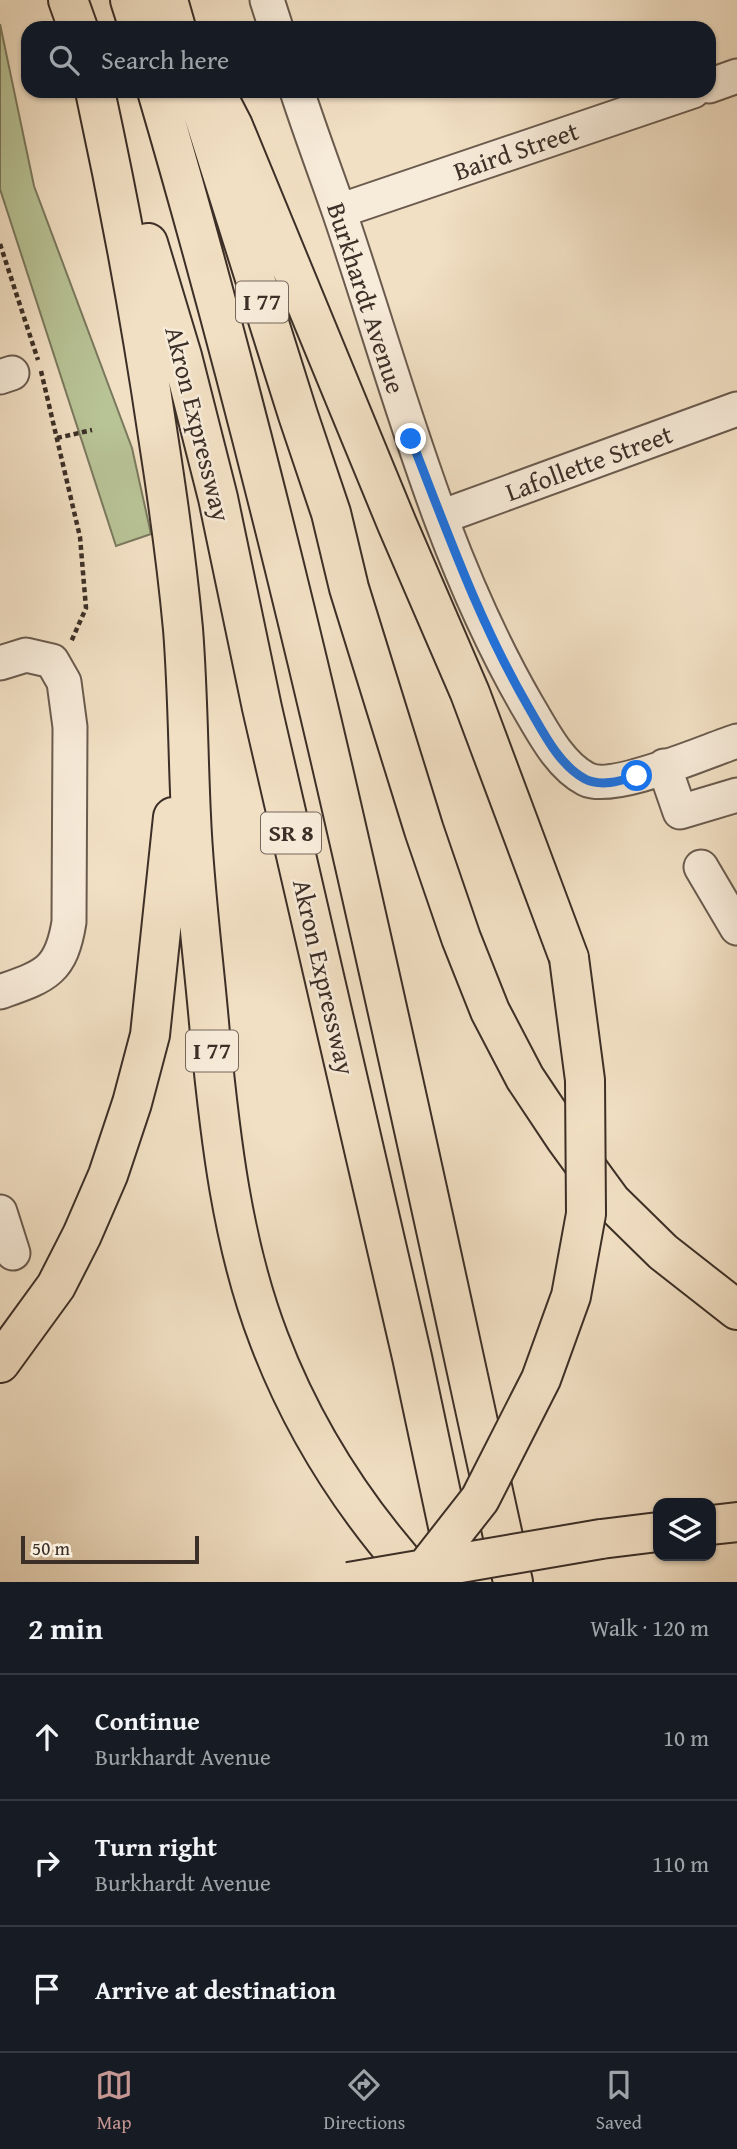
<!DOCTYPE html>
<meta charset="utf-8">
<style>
body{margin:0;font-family:"Gentium Book Plus",serif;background:#20242c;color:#f1f3f6}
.controls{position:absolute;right:21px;bottom:21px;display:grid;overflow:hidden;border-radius:14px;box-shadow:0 2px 5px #0004}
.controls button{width:63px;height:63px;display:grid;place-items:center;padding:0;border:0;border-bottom:2px solid #363941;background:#171b24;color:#f1f3f6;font:35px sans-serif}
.scale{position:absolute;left:21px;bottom:18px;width:178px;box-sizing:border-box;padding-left:7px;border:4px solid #3c2f27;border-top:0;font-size:19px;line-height:24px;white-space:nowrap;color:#3c2f27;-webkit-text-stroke:5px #f7ebd9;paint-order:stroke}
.stop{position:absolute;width:21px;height:21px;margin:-16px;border:5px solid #1a73e8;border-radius:50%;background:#fff}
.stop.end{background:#1a73e8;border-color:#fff;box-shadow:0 2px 7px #0008}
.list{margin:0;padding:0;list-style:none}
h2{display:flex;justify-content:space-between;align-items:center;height:91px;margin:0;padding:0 28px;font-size:30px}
h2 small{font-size:23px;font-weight:400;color:#9ea1a6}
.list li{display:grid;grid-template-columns:46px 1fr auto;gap:21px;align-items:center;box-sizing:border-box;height:126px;padding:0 28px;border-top:2px solid #363941}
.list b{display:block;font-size:26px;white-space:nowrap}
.list p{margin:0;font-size:23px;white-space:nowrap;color:#9ea1a6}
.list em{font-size:23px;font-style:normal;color:#9ea1a6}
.icon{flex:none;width:38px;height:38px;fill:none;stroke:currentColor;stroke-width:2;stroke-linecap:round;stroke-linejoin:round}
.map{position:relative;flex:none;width:737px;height:1582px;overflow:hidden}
.search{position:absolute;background:#171b24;box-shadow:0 2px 5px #0004;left:21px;right:21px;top:21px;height:77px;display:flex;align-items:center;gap:18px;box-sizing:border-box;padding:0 24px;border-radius:21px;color:#9ea1a6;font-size:26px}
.sheet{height:469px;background:#171b24}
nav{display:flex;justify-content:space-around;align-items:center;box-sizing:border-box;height:98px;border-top:2px solid #363941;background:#171b24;font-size:19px;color:#9ea1a6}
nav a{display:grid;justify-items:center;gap:4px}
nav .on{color:#c59692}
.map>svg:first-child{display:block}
.green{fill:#b8c396;stroke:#7a795e;stroke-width:2}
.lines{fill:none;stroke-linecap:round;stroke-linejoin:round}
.minor-casing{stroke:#6a5b4e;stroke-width:37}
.highway-casing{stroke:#3c2f27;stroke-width:42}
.path{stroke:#3c2f27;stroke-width:4.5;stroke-dasharray:5 3.5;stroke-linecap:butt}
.minor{stroke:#f7ebd9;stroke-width:33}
.highway{stroke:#f2e0c4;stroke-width:38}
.highway-bridge-casing{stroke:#3c2f27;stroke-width:42;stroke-linecap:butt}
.highway-bridge{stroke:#f2e0c4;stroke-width:38}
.route{stroke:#1a73e8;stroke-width:9}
.labels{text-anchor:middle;stroke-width:5;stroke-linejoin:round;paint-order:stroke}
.shield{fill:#f7ebd9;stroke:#74675c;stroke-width:2}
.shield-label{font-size:24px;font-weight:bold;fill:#3c2f27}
.street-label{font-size:26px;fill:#3c2f27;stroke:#f7ebd9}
</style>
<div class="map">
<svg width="737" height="1582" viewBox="0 0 737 1582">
<rect width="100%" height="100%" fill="#f2e0c4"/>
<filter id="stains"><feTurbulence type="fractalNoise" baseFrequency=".00286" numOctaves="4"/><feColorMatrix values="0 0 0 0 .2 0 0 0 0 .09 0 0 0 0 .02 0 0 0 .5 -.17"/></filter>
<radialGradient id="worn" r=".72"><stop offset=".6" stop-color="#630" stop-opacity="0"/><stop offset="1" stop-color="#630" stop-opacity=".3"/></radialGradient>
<path class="green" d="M0,24l34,162 98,262 19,86 -35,12 -116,-357z"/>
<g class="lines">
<g class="minor-casing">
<path id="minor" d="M267,0l9,28
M709,86l28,-10
M297,91c13,40 28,80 42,120 57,167 99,340 188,494 15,25 32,60 59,74 27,14 120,-28 151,-38
M339,211l354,-120
M0,377l12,-4
M441,517l296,-108
M0,663l26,-8 26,6 12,21 6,45 -1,195c-8,50 -24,54 -69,70
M664,766l16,46 57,-17
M701,867l36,61
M0,1212l13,41"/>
</g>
<g class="highway-casing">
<path id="highway" d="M68,0l10,28
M130,0l9,28
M168,0l8,28
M95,91c25,115 46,229 63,345 10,64 19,129 25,193 5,63 5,125 8,187 3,73 13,146 19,218 10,102 22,209 59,305 35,92 86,171 152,243
M157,91c144,491 246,992 356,1491
M196,91l102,324 33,98 18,75 75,242 37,108 29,73 35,67 40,60 46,63 52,51 74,58
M217,95l16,31 164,398 73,169 99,265
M148,243l34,113 36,142 44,210 150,649 44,207
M0,1363l56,-77 26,-51 26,-60 24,-72 18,-68 23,-218
M711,1525l26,-3
M601,1539l57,-7"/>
</g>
<path class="path" d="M0,244l38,116
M41,371l39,166 6,71 -15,34
M57,438l35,-8"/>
<use href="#minor" class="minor"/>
<use href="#highway" class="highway"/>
<g class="highway-bridge-casing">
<path id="highway-bridge" d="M349,1582l252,-43
M415,1582l65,-83 61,-120 30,-83 15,-82 -1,-134 -16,-122"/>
</g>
<use href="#highway-bridge" class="highway-bridge"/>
</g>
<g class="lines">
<path class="route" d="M411,439c36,92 68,183 118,269 14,24 30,57 56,71 16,8 35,2 52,-3"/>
</g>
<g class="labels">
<g class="shield">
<rect x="236" y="281.5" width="52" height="41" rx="5"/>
<rect x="261" y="812.5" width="60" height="41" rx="5"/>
<rect x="186" y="1030.5" width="52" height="41" rx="5"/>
</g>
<g class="shield-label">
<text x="262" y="310">I 77</text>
<text x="291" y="841">SR 8</text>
<text x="212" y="1059">I 77</text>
</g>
<g class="street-label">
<text transform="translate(516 151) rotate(-19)" y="9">Baird Street</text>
<text transform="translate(366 298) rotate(72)" y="9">Burkhardt Avenue</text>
<text transform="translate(198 424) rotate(76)" y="9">Akron Expressway</text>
<text transform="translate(589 463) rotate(-20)" y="9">Lafollette Street</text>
<text transform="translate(324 977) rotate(77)" y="9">Akron Expressway</text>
</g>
</g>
<rect width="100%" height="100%" filter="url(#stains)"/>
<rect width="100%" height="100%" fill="url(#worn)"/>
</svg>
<div class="controls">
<button><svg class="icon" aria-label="layers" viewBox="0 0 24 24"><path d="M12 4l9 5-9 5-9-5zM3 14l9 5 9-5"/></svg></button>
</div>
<div class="scale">50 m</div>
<div class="stop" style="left:637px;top:776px"></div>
<div class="stop end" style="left:411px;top:439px"></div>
<div class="search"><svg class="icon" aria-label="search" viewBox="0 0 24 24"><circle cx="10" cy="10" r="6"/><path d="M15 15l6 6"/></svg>Search here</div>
</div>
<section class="sheet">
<h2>2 min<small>Walk · 120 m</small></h2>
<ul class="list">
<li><svg class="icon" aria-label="ahead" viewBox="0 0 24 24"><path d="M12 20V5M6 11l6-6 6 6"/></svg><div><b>Continue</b><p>Burkhardt Avenue</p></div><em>10 m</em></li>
<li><svg class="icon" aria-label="right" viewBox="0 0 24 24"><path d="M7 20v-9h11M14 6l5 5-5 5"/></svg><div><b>Turn right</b><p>Burkhardt Avenue</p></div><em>110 m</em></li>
<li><svg class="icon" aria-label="arrive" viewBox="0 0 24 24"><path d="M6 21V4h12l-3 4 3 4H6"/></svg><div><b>Arrive at destination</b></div></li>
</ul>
</section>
<nav>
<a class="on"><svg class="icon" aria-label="map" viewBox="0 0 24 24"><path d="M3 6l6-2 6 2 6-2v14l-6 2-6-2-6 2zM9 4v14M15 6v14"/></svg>Map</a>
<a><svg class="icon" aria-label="directions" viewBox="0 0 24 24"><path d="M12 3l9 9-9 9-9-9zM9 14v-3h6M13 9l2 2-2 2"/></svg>Directions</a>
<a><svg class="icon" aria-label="saved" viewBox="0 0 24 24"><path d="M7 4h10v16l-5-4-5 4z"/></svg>Saved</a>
</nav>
